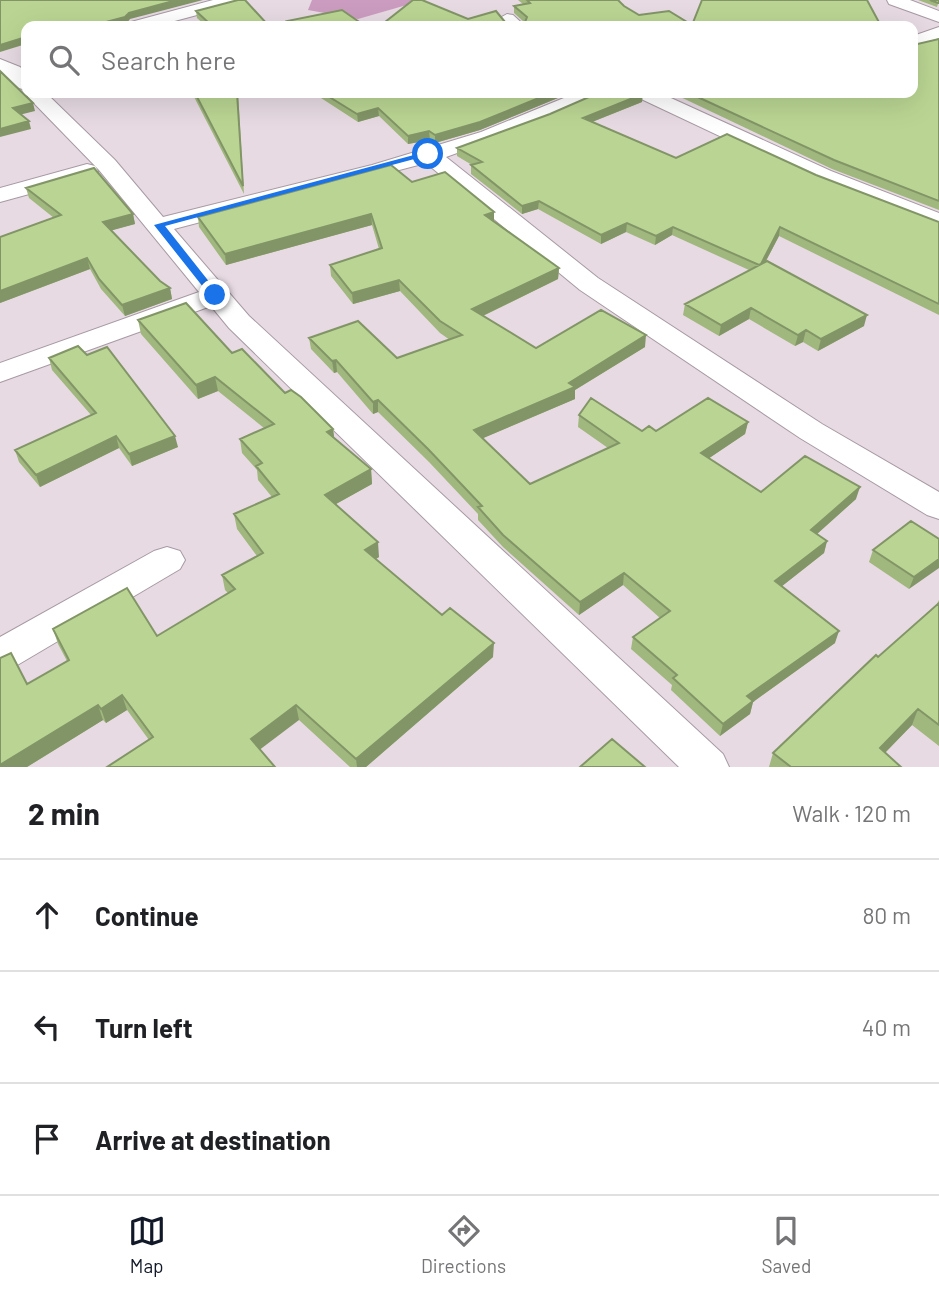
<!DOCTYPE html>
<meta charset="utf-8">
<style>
body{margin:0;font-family:Barlow,sans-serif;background:#f6f6f6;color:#202124}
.stop{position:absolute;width:21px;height:21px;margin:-16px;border:5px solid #1a73e8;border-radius:50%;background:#fff}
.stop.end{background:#1a73e8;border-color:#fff;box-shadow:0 2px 7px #0008}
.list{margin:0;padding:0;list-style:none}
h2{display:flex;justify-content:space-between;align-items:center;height:91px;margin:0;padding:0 28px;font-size:30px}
h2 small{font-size:23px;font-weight:400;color:#757577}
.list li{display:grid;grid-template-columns:46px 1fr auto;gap:21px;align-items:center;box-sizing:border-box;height:112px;padding:0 28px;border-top:2px solid #e0e0e0}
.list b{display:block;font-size:26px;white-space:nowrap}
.list em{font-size:23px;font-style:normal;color:#757577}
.icon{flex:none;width:38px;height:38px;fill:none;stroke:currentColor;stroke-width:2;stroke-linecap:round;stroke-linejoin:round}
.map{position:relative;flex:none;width:939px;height:767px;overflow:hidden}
.search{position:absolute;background:#fff;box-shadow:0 7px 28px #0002;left:21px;right:21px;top:21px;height:77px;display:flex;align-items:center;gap:18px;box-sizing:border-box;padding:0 24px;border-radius:14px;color:#757577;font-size:26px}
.sheet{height:427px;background:#fff}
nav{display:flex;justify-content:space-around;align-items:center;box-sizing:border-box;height:98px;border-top:2px solid #e0e0e0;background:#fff;font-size:19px;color:#757577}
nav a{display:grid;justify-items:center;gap:4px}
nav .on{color:#111827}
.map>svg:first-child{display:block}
.green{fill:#cb9cc0}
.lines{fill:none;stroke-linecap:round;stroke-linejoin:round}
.minor-casing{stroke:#a79aa3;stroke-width:2}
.minor{fill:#fff;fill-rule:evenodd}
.wall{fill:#a0b77e}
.shaded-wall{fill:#829567}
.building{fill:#bad593;stroke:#829567;stroke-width:2}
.route{fill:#1a73e8}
</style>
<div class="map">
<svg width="939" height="767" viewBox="0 0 939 767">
<rect width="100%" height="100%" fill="#e7dae3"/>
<path class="green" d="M312,0h112l-66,19 -50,-9z"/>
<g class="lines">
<g class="minor-casing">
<path id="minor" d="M213,0h27l-2,4 -82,22h-28l3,-4z
M887,0h23l29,11v11l-50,-18z
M507,14l6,1 12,11h-20l-7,-7z
M939,27v11l-26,9v-11z
M0,59l20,8 6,6v17l-7,-2 -19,-16z
M26,91l20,2 69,67 48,57 209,-52 109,-33 95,-39h26l-3,4 -50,23 -103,37 152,121 224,146 117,68v27l-12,-4 -127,-77 -220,-148 -154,-127 -252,66 75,87 474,438 6,13h-50l-450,-439 -18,-22 -211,76v-19l199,-71 -100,-122 -71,-73z
M634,93h26l171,78 108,42v16l-124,-48 -178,-84z
M87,164l8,2 3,5 -3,5 -95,26v-14z
M167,547l13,4 5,9 -5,9 -166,98 -14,5v-35l154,-86z"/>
</g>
<use href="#minor" class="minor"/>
</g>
<path class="wall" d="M518,0h100l6,6 15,9 53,10 189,1h-501l88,-7 56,3 -10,-9v-7l9,-2z
M918,0h21l-2,7z
M196,11l73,15h-63l-9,-8z
M939,39v171l-107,-41 -160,-76h241z
M192,93h46l6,101z
M320,93h250l-90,37 -45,13 -5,-3 -22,4 -29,-28 -21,6 -37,-24z
M642,102l-50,20 84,36 140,17 123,47v93l-160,-79 -13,25 98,65 -46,25 -15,-9 -8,4 -46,-27 -30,17 -36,-21 2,-11 64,-34 -77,-35 -17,10 -29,-13 -25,12 -63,-35 -16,5 -51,-40v-9h1l-15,-9v-8l93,-34z
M412,182l82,39 65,47 -1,11 -75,37 53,32 109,-1 -70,43v9l-92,39 47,46 78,-36 -30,-21 1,-12 63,16 106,-9 -3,12 -36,24 52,34 95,7 -39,35 10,7 -3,12 -42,33 53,57 -82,59 -3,12 -30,22 -49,-46 1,-5 -41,-36 2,-12 27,-19 -37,-33 -44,30 -76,-68 -25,-27v-6l-49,-52 -51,-50 -5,2 -36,-42 -3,1 -23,-24 -2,-11 88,20 53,-18 -10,-7 -40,-42 -47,13 -22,-28 -1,-11 49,-16 -7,-24 -146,40 -27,-38 -1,-10z
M26,188l107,26 2,10 -23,6 48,51 10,7 2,11 -47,17 -24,-27 -11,-20 -90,34v-66l54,-19 -25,-20z
M138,320l94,33 101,76 1,9 37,31 1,15 -36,20 43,53 -3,2 117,98 -127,110h-16l-51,-47 -150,20 -22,-30 -21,13 -3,-3 -76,47h-27l27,-83 40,-23 -9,-17 -5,-15 104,7 71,-43 -3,-3 -3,-15 35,-19 -20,-27 -3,-15 38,-17 -14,-17 -1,-10 -15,-17 -2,-14 24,-11 -46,-37 -20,8 -57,-65z
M49,358l129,89 -46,19 -13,-18 -79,39 -21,-25 -4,-12 76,-35 -39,-45z
M939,539l-30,50 -40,-27 4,-12z
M939,600v146l-27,-21 -27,28 16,14h-132l4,-14 164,-149z"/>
<path class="shaded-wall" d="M177,0h26l-73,19 -3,4 -10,3h-26l38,-13z
M26,37v7l-26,8v-7z
M551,93h19l-90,37 -45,13v-8z
M643,94l-1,8 -60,24 1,-8z
M33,103l2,8 -20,5 -2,-8z
M378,108l1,8 -21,6 -1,-8z
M29,121l2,8 -31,8v-8z
M429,131l1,9 -22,4v-8z
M539,201l-1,8 -16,5v-8z
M494,212v11l-9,-8z
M133,214l2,10 -29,8 -3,-10z
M371,214l1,11 -146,40 -1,-11z
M627,223l-1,9 -25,12v-9z
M673,227l-1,8 -17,10 1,-9z
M780,227l-1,9 -20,38 2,-9z
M87,258l3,11 -90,34v-12z
M559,268l-1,11 -86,42v-12z
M399,280l1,11 -47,13 -1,-11z
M170,288l2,11 -47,17 -3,-11z
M751,308l-2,11 -30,17 2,-11z
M867,315l-3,11 -46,25 3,-12z
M806,330l-3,12 -8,4 3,-11z
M646,335l-1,12 -70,43v9l-101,43v-12l95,-47z
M336,360l1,12 -3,1 -2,-12z
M215,377l3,14 -20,8 -2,-14z
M378,400v12l-5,2v-12z
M748,422l-3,12 -46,31 2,-12z
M333,429l2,15 -8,-12z
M116,436l3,12 -79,39 -4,-12z
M175,436l3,11 -46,19 -3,-12z
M371,469l1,15 -45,25 -2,-14z
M860,487l-4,12 -48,43 3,-12z
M827,541l-3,12 -52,41 3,-13z
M378,542l1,15 -13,8 -1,-15z
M939,559v9l-30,21 5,-12z
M624,573l-1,12 -44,30 1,-13z
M839,631l-4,12 -82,59 -3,12 -30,22 3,-12 24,-28z
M494,643l-1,14 -127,110h-9l-1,-8z
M122,695l5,15 -21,13 -5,-14z
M98,705l5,15 -76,47h-27v-2z
M296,705l3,15 -45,34 -3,-15z
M918,709l-6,16 -38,39 6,-16z"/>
<path class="building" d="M0,0h177l-48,13 -4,4 -34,9h-65v11l-26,8z
M238,0h7l24,26h-57l-16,-15z
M413,0h9l46,19 28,-8 9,11h20l2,-5 -13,-11 16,-3 -3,-3h91l6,6 15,9 30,-4 23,14 10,-25h165l14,26h-501z
M930,0h9v3h-1z
M342,10l23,16h-73l-5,-5z
M939,39v162l-105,-41 -145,-67h224v-48z
M0,71l33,32 -20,5 16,13 -29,8z
M195,93h42l6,93z
M323,93h228l-71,29 -45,13 -6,-4 -21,5 -30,-28 -21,6z
M598,93h41l4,1 -60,24 93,40 51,-24 89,41 123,47v82l-159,-77 -19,37 -2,1 -86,-38 -17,9 -29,-13 -26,12 -62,-34 -17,5 -51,-41 11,-3 -25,-14 93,-34z
M391,165l21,17 33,-10 49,40 -9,3 74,53 -87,41 64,39 65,-38 45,25 -77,48 6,4 -101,43 56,54 89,-41 -40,-28 12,-17 51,33 7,-5 7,5 52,-33 40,24 -47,31 60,39 44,-36 55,31 -49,43 16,11 -52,40 64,50 -92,65 6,5 -30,23 -50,-46 4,-3 -44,-38 37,-26 -46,-38 -44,29 -77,-67 -25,-28 4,-1 -54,-57 -50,-49 -5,2 -37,-42 -4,1 -23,-23 49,-17 39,37 65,-23 -22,-14 -41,-41 -47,13 -22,-28 52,-17 -11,-34 -146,40 -27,-37z
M94,168l39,46 -30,8 57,59 10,7 -48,17 -23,-26 -12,-21 -87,33v-54l61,-22 -35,-27z
M767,261l100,54 -46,24 -15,-9 -8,5 -47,-27 -30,17 -36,-21z
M186,303l46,50 10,-4 43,44 6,-3 10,7 32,32 -6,3 44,37 -46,26 53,47 -13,8 77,65 8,-7 44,35 -138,116 -60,-54 -45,34 24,28h-168l46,-30 -31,-42 -21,14 -3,-4 -98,60v-107l11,-5 16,31 42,-24 -16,-31 74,-41 30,48 78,-47 -13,-14 41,-22 -29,-39 45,-20 -23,-28 6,-3 -22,-24 34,-15 -59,-47 -19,8 -58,-65z
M78,346l9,9 20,-8 68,89 -46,18 -13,-18 -80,39 -21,-25 81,-37 -47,-55z
M911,521l28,18v20l-25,18 -41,-27z
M939,603v122l-21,-16 -38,39 21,19h-110l-18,-14 103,-98 2,2z
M612,739l33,28h-65z"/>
<path class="route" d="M425,152l8,2 -268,72 53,67v4h-7l-57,-72z"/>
</svg>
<div class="stop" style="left:428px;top:154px"></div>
<div class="stop end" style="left:215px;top:295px"></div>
<div class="search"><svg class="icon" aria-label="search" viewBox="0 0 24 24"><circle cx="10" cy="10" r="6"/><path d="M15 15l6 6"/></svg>Search here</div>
</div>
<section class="sheet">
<h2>2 min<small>Walk · 120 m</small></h2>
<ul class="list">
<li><svg class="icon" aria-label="ahead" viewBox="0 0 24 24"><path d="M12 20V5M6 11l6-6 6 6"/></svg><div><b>Continue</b></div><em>80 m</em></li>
<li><svg class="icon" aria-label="left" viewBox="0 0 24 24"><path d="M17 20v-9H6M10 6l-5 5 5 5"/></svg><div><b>Turn left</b></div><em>40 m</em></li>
<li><svg class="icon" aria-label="arrive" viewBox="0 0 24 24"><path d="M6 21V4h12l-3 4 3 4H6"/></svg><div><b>Arrive at destination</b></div></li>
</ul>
</section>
<nav>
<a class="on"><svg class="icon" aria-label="map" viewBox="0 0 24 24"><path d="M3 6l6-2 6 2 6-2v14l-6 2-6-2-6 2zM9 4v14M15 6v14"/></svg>Map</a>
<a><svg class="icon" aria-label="directions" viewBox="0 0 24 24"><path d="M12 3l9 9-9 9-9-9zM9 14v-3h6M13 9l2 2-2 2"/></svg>Directions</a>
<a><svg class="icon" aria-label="saved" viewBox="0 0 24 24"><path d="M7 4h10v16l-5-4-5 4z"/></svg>Saved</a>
</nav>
